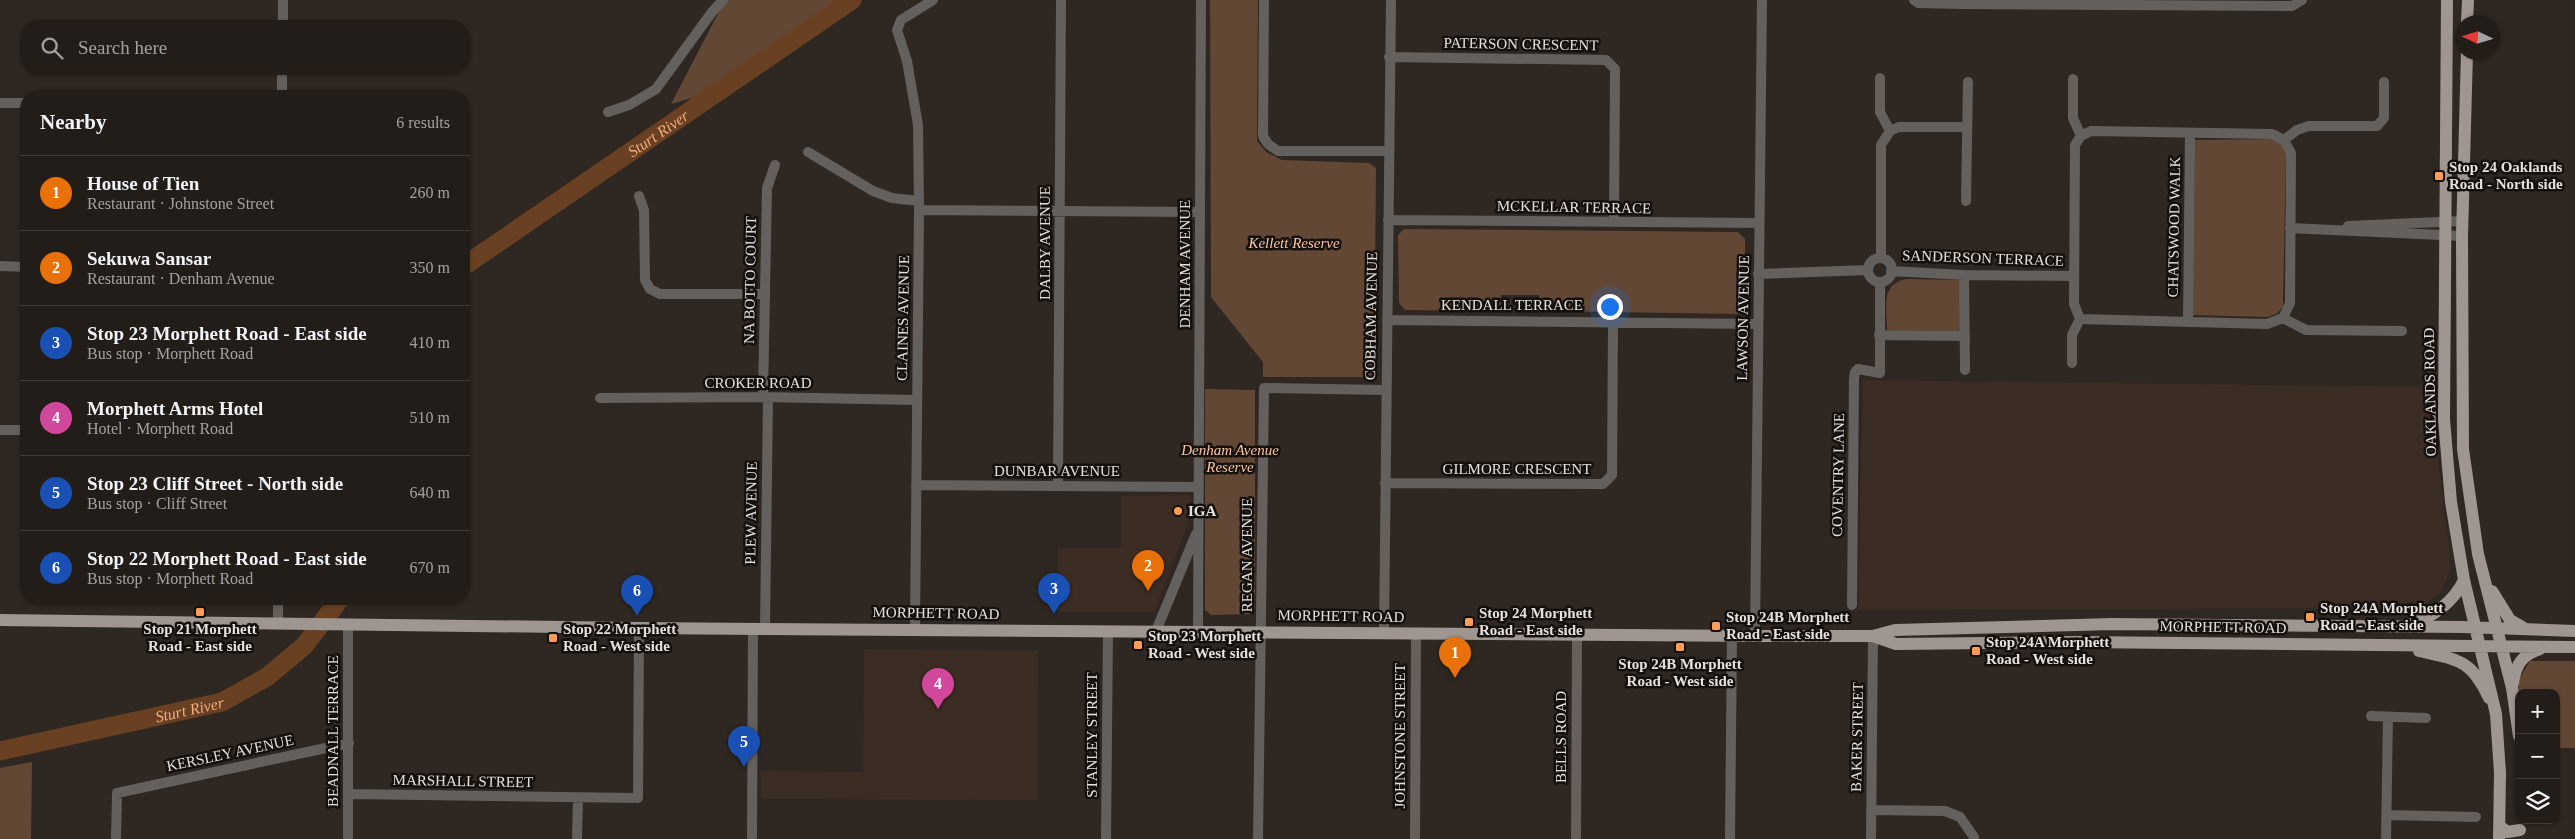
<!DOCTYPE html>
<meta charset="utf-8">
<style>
body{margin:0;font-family:"Times New Roman",serif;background:#2f2a26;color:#f1f3f6}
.controls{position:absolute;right:15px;bottom:15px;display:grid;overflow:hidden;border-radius:10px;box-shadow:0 1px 4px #0004}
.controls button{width:45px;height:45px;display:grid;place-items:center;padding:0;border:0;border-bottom:1px solid #403b38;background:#231d19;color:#f1f3f6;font:25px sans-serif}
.compass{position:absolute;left:2455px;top:15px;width:45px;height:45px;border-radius:50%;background:#231d19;box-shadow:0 1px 4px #0004;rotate:274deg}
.you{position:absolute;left:1609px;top:306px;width:18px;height:18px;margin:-12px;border:4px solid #fff;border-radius:50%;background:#1a73e8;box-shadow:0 0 0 8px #1a73e833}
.badge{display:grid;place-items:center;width:32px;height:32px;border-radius:50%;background:#fd9c57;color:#fff;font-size:16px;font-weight:700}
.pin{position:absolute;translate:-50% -41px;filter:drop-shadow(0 1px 2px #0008)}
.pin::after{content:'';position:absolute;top:26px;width:18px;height:15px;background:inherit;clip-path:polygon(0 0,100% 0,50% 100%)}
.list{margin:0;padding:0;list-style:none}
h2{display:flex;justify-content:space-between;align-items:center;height:65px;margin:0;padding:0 20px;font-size:21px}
h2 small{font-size:16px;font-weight:400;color:#a3a2a2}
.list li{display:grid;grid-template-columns:32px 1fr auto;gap:15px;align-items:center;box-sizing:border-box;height:75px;padding:0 20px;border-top:1px solid #403b38}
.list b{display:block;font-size:19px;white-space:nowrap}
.list p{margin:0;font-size:16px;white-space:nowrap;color:#a3a2a2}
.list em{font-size:16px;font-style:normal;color:#a3a2a2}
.icon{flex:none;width:28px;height:28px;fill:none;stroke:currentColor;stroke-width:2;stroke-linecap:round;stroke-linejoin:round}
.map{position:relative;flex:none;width:2575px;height:839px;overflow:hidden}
.search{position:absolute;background:#231d19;box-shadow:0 1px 4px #0004;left:20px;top:20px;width:450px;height:55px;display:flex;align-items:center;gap:12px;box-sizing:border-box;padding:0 18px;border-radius:20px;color:#a3a2a2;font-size:19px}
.panel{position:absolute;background:#231d19;box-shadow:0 1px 4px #0004;left:20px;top:90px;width:450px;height:515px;border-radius:20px}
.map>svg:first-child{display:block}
.built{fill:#3c2d24}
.green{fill:#624735}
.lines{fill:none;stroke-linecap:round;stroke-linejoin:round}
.river{stroke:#6a4023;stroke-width:19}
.minor{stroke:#64605d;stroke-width:10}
.major{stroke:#a09691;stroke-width:12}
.poi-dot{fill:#fd9c57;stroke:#14100e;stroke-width:2}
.labels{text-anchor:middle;stroke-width:5;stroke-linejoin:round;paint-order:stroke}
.street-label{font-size:15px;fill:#e6e1dd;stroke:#14100e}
.poi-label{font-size:15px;font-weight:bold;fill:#e6e1dd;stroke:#14100e;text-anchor:start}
.park-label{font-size:15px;font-style:italic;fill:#fec5a0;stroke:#14100e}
.water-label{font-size:16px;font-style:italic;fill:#f2ac7e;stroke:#14100e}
</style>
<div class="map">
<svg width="2575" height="839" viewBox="0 0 2575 839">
<rect width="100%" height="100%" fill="#2f2721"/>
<path class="built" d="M1863,380l571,7 -1,29 18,151 -9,24 -21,17 -563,2z
M1188,495l2,3v21l-36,93h-96v-64h63v-52z
M864,649l174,1 -1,150 -276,-1v-28l102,1z"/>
<path class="green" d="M725,0h127l-132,90 -49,14z
M1210,0h48l-1,141 9,11 16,8 87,3 7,5 -2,209h-111v-15l-52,-65z
M2272,139l7,2 7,11 -3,155 -7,7 -9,3 -76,-2 2,-175z
M1404,229l334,3 7,7v70l-7,5 -198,-3 -1,-16h-38l-1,16 -95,-1 -6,-7 -1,-68z
M1906,279l54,1v51l-73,-1c0,-21 -7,-46 19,-51z
M1205,389l50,1v220l-5,4 -39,1 -6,-5z
M2530,661h45v87h-19v-55h-37c-3,-12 5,-22 11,-32z
M32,762l-1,77h-31v-71z"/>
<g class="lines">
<g class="river">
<path id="s1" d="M464,266l388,-266"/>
<path id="s2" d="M0,751l222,-49 45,-25 37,-31 36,-47"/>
</g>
<path class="minor" d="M1264,0l-1,136 5,8 10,7h110
M1914,0l4,3 44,1 330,2 10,-6
M283,26v-26
M1389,57l217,3 9,9 -1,153
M1880,78v34l10,19 -9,14v113
M2073,79v39l8,18
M282,96v-27
M0,103h26
M608,112l21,-7 27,-16 56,-77 11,-12
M1890,131l9,-4h68
M2091,131l181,3 12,6 7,13 -1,150 -7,15 -16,6 -187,-5 -6,-15 1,-159 6,-9z
M2284,140l13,-10 12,-4h68l7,-8v-36
M808,152l65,39 19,7 27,3
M639,196l5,14 1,70 5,9 10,5h105
M1966,201l2,-119
M919,210l281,2
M1388,220l371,3
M2348,226l114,-5
M2290,228l172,8
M1868 270a12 12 0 1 1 24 0a12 12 0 1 1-24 0Z
M0,266l26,1
M1891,271l73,4 109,1
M1758,274l110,-4
M1964,275l1,95
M2283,318l23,12 96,1
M1387,320l370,4
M2188,321l2,-188
M1879,335l86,1
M2072,363v-28l8,-16
M763,397l4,-209 8,-23
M600,398l163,-1 153,3
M0,430h26
M1385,483l218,1 9,-9 1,-154
M916,485l282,2
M1058,486l3,-486
M1852,605l2,-227 1,-6 3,-3 22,4v-91
M278,624v-25
M765,629l3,-232
M915,629l4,-419 -1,-85 -11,-64 -10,-31 4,-10 32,-20
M1156,631l40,-97
M1198,631l3,-631
M1384,633l7,-633
M1755,636l7,-636
M2371,716l55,2
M348,794l290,4 1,-170
M1871,810l74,1 15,6 14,20
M2387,815l89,2
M116,839l1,-46 232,-50
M348,839v-215
M577,839l1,-41
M752,839l1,-210
M1106,839l2,-208
M1258,839l6,-451 121,2
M1415,839l1,-206
M1576,839l1,-205
M1730,839l2,-204
M1871,839l2,-203
M2386,839l2,-122"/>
<path class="major" d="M2447,0l-3,419 7,83 13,78 32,134 4,59 -1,66
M2467,22l1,-22
M2467,52l-5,184 1,213 15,105 34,134 7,48
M2492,591l18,29 14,8
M0,620l639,8 1116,8h118l22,-6 217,-6 351,3 112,4
M2410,623c21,-3 45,-23 54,-43
M1873,636l23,8 180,-2 499,5
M2419,651c39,9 52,8 70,47
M2513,683c3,-19 9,-28 27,-34
M2500,826l7,6 13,-2"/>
</g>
<g class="poi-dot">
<rect x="2434" y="171" width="10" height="10" rx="2.5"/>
<circle cx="1178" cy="511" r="5"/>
<rect x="195" y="607" width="10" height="10" rx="2.5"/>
<rect x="2305" y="612" width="10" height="10" rx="2.5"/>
<rect x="1464" y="617" width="10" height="10" rx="2.5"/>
<rect x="1711" y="621" width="10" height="10" rx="2.5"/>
<rect x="548" y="633" width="10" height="10" rx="2.5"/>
<rect x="1133" y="640" width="10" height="10" rx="2.5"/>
<rect x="1675" y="642" width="10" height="10" rx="2.5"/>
<rect x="1971" y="646" width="10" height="10" rx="2.5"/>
</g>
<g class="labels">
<g class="street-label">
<text transform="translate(1521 44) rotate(1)" y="5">PATERSON CRESCENT</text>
<text transform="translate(1574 207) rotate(1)" y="5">MCKELLAR TERRACE</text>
<text transform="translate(2174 227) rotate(-89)" y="5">CHATSWOOD WALK</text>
<text transform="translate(1045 243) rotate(-90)" y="5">DALBY AVENUE</text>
<text transform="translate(1983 258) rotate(2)" y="5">SANDERSON TERRACE</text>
<text transform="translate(1185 264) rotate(-90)" y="5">DENHAM AVENUE</text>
<text transform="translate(750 280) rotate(-89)" y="5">NA BOTTO COURT</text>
<text x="1512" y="310">KENDALL TERRACE</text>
<text transform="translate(1371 316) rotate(-89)" y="5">COBHAM AVENUE</text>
<text transform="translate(903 318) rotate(-89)" y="5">CLAINES AVENUE</text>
<text transform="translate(1743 318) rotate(-89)" y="5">LAWSON AVENUE</text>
<text x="758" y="388">CROKER ROAD</text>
<text transform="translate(2430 392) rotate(-91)" y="5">OAKLANDS ROAD</text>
<text x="1517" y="474">GILMORE CRESCENT</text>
<text x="1057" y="476">DUNBAR AVENUE</text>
<text transform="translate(1838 475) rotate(-89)" y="5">COVENTRY LANE</text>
<text transform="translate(751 513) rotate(-89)" y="5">PLEW AVENUE</text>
<text transform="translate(1247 555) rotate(-90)" y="5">REGAN AVENUE</text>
<text transform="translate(936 613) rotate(1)" y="5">MORPHETT ROAD</text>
<text transform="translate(1341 616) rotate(1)" y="5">MORPHETT ROAD</text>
<text transform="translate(2223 627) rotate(1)" y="5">MORPHETT ROAD</text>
<text transform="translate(333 731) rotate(-90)" y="5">BEADNALL TERRACE</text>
<text transform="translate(1092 735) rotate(-90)" y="5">STANLEY STREET</text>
<text transform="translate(1400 736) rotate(-90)" y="5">JOHNSTONE STREET</text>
<text transform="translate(1561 737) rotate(-90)" y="5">BELLS ROAD</text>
<text transform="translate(1857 737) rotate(-89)" y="5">BAKER STREET</text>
<text transform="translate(230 753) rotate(-12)" y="5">KERSLEY AVENUE</text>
<text transform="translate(463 781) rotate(1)" y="5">MARSHALL STREET</text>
</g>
<g class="poi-label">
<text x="2449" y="172">Stop 24 Oaklands<tspan x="2449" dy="17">Road - North side</tspan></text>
<text x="1188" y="516">IGA</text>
<text x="2320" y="613">Stop 24A Morphett<tspan x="2320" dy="17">Road - East side</tspan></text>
<text x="1479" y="618">Stop 24 Morphett<tspan x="1479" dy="17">Road - East side</tspan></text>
<text x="1726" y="622">Stop 24B Morphett<tspan x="1726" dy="17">Road - East side</tspan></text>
<text x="200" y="634" text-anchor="middle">Stop 21 Morphett<tspan x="200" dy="17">Road - East side</tspan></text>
<text x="563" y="634">Stop 22 Morphett<tspan x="563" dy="17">Road - West side</tspan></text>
<text x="1148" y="641">Stop 23 Morphett<tspan x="1148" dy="17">Road - West side</tspan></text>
<text x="1986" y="647">Stop 24A Morphett<tspan x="1986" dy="17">Road - West side</tspan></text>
<text x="1680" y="669" text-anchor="middle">Stop 24B Morphett<tspan x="1680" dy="17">Road - West side</tspan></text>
</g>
<g class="park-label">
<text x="1294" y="248">Kellett Reserve</text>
<text x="1230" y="455">Denham Avenue<tspan x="1230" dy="17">Reserve</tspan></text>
</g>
<g class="water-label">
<text dy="6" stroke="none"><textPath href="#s1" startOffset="235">Sturt River</textPath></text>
<text dy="6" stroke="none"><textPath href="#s2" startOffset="194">Sturt River</textPath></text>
</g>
</g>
</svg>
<div class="controls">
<button>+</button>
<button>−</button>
<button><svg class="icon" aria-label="layers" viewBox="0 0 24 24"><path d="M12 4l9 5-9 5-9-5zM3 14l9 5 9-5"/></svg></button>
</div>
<svg class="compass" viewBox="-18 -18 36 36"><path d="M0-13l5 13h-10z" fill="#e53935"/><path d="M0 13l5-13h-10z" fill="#a3a2a2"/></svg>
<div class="you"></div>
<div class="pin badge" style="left:1455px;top:678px;background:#e8710a">1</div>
<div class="pin badge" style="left:1148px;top:591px;background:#e8710a">2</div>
<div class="pin badge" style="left:1054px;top:614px;background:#1a4fb4">3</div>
<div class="pin badge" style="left:938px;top:709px;background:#d1479c">4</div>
<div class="pin badge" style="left:744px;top:767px;background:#1a4fb4">5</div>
<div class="pin badge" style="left:637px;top:616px;background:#1a4fb4">6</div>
<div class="search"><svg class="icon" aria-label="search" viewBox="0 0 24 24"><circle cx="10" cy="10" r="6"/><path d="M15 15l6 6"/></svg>Search here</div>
<section class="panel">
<h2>Nearby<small>6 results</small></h2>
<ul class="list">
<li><span class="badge" style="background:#e8710a">1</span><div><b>House of Tien</b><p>Restaurant · Johnstone Street</p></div><em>260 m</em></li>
<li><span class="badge" style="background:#e8710a">2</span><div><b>Sekuwa Sansar</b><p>Restaurant · Denham Avenue</p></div><em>350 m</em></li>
<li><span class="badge" style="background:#1a4fb4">3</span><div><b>Stop 23 Morphett Road - East side</b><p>Bus stop · Morphett Road</p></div><em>410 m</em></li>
<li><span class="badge" style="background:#d1479c">4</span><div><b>Morphett Arms Hotel</b><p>Hotel · Morphett Road</p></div><em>510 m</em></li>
<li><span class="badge" style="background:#1a4fb4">5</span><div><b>Stop 23 Cliff Street - North side</b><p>Bus stop · Cliff Street</p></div><em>640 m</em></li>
<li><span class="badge" style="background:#1a4fb4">6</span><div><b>Stop 22 Morphett Road - East side</b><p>Bus stop · Morphett Road</p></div><em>670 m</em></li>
</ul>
</section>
</div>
